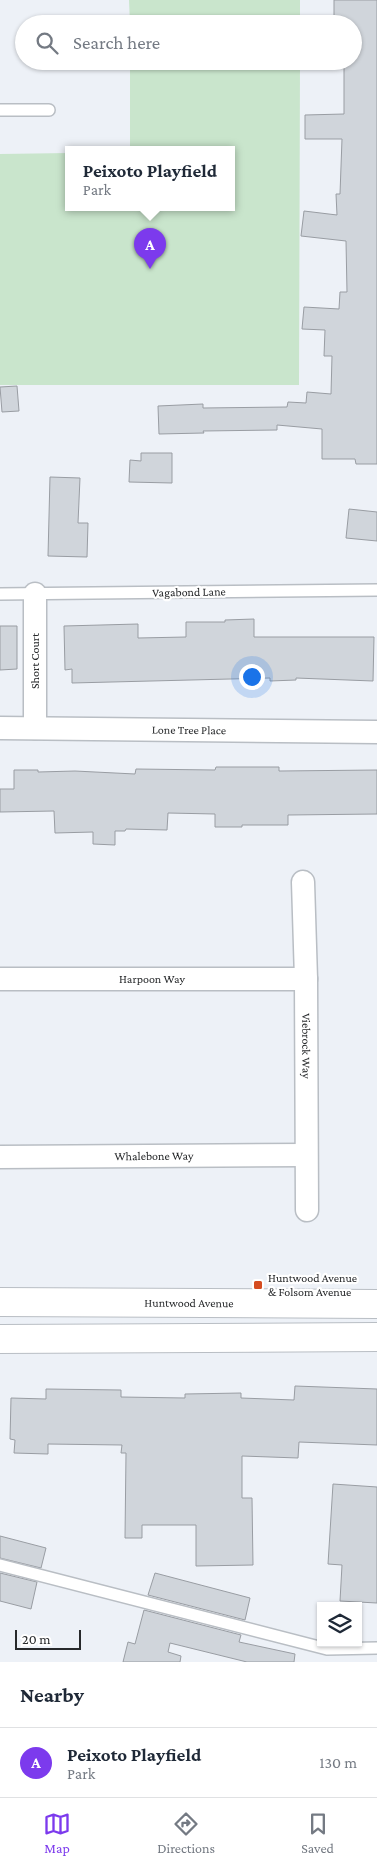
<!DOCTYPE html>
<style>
body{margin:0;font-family:"Crimson Pro",serif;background:#f6f6f7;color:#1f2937}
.controls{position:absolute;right:15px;bottom:15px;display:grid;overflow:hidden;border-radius:0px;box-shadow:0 1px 4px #0004}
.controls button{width:45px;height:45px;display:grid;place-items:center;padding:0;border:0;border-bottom:1px solid #e0e1e3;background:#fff;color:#1f2937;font:25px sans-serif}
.scale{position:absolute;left:15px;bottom:12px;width:66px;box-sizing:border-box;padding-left:5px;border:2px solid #27292b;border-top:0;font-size:14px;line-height:18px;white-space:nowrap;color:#27292b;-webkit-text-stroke:4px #fff;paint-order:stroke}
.you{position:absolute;left:251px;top:676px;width:18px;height:18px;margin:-12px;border:4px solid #fff;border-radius:50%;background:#1a73e8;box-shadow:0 0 0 8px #1a73e833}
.badge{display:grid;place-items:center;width:32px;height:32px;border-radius:50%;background:#7c3aed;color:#fff;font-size:16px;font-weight:700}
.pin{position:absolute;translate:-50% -41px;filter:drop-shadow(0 1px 2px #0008)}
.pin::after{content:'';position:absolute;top:26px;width:18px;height:15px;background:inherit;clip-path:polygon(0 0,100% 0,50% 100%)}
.popup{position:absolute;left:65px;top:146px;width:170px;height:65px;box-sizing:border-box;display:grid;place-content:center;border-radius:0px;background:#fff;filter:drop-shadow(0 1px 4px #0005);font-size:16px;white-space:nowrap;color:#747a83}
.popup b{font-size:19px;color:#1f2937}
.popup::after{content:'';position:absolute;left:50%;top:100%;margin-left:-10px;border:10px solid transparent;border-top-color:#fff}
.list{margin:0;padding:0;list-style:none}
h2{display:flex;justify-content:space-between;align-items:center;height:65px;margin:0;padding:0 20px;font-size:21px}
h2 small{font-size:16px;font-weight:400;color:#747a83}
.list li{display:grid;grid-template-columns:32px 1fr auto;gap:15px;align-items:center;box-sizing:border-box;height:70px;padding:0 20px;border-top:1px solid #e0e1e3}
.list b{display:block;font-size:19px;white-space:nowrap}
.list p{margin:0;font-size:16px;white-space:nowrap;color:#747a83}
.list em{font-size:16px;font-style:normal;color:#747a83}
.icon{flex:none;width:28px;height:28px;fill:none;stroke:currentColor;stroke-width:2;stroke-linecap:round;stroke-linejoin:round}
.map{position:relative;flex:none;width:377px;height:1662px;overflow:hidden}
.search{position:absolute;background:#fff;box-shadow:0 1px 4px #0004;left:15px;right:15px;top:15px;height:55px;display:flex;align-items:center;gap:12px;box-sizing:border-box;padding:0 18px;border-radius:28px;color:#747a83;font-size:19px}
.sheet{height:135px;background:#fff}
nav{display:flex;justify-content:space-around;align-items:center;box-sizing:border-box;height:70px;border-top:1px solid #e0e1e3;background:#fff;font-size:14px;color:#747a83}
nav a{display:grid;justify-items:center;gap:2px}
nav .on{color:#7c3aed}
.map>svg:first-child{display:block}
.green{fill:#c9e5cc}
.building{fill:#d0d5db;stroke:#999da3}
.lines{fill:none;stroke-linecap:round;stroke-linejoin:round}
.service-casing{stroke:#b9bec4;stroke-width:14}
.minor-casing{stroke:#b9bec4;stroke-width:25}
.tertiary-casing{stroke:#b9bec4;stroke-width:30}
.service{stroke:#fff;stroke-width:11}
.minor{stroke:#fff;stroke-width:22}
.tertiary{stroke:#fff;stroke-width:28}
.poi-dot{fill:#d54c20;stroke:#fff;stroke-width:2}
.labels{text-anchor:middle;stroke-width:4.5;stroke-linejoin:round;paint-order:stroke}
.street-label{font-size:12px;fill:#27292b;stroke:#fff}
.poi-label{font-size:12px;fill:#27292b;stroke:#fff;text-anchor:start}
</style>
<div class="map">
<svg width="377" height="1662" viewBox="0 0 377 1662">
<rect width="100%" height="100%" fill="#edf1f7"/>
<path class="green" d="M129,0h171v24h-170z
M130,61h170l-1,324h-299v-231l69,-1v55h162v-58h-101z"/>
<path class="building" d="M334,0h43v464h-21l-1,-5h-33v-30l-45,-4v5l-74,1 1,2 -45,1 -1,-28 45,-2v4l84,-1 1,-5 18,1 1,-11 24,2 1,-38h-8l1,-26 -23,-1 2,-22 35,2 1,-17h7l-1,-51 -45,-5 3,-25 33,4 -1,-21h4l2,-55h-37v-24l39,-1v-53h9v-37h-19z
M17,386l2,25 -17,1 -2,-25z
M141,453h31v30l-43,-1 1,-22 11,1z
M50,477l30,1 -2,45h10l-1,34 -39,-1z
M349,509l28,3v29l-31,-3z
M254,619v18h120l-1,44 -77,-3v2l-26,1v-3l-198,5v-14l-7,1 -1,-44 74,-2v14l48,-1v-15h39v-2z
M0,626h17v43l-17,1z
M216,767h63v4l98,-1v44l-89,1v10h-46v2h-27v-13l-47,-1 -1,17 -41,-1 -1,2h-10v14l-22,-1v-12l-38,1 -1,-22 -54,1v-23h14v-19h24v2l37,-1 60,3 1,-5 79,1z
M295,1386l82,3v56l-78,-3 -1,16 -56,-2v42h10l1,67 -57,1v-41h-54v13h-17l1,-85h-5l1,-8 -74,-1v10l-34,-1 1,-13 -5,-1 1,-41 35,1v-10l75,1v7l64,1v-4l56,-1v5l53,2z
M333,1484l44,3v116l-37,-2 2,-36 -14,-1z
M0,1536l46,12 -5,20 -41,-10z
M0,1573l37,9 -6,27 -31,-8z
M155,1573l95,25 -5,22 -97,-25z
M144,1610l97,25 -2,7 56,12 -1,8h-47l-77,-19 -2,9 13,4 -1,6h-57l5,-20 7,2z"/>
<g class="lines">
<g class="service-casing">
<path id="service" d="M0,110h49
M0,594l377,-4
M0,1565l327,84 50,-1"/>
</g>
<g class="minor-casing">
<g id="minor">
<path id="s1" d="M0,728l377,4"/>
<path d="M35,728v-134"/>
<path id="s2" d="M303,882l3,97 1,231"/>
<path id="s3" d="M0,979h306"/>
<path id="s4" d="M0,1157l306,-2"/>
</g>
</g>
<g class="tertiary-casing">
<g id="tertiary">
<path id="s5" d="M0,1302l377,2"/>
<path d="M0,1339l377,-2"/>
</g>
</g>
<use href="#service" class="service"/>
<use href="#minor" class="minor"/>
<use href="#tertiary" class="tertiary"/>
</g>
<rect class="poi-dot" x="253" y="1280" width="10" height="10" rx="2.5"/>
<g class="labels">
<g class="street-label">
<text transform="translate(189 592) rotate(-1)" y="4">Vagabond Lane</text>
<text transform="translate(35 661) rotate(-90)" y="4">Short Court</text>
<text dy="4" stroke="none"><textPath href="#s1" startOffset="189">Lone Tree Place</textPath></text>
<text dy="4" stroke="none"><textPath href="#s3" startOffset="152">Harpoon Way</textPath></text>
<text dy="4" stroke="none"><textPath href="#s2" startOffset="164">Viebrock Way</textPath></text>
<text dy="4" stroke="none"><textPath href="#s4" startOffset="154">Whalebone Way</textPath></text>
<text dy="4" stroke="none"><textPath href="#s5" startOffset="189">Huntwood Avenue</textPath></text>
</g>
<g class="poi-label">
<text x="268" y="1282">Huntwood Avenue<tspan x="268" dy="14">&amp; Folsom Avenue</tspan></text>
</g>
</g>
</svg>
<div class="controls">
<button><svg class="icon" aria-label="layers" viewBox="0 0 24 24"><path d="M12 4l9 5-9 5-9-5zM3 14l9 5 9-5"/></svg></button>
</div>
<div class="scale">20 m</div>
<div class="you"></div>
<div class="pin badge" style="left:150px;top:269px">A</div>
<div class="popup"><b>Peixoto Playfield</b>Park</div>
<div class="search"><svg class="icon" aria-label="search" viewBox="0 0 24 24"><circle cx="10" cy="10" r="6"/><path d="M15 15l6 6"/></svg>Search here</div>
</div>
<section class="sheet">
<h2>Nearby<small></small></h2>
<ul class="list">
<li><span class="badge">A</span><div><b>Peixoto Playfield</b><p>Park</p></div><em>130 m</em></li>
</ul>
</section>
<nav>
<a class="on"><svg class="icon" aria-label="map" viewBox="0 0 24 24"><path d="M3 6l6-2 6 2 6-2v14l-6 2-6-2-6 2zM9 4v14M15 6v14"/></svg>Map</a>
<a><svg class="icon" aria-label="directions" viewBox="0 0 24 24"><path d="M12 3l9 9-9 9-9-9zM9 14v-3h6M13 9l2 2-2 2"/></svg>Directions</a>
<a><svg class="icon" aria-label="saved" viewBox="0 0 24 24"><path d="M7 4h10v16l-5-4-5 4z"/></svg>Saved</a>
</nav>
